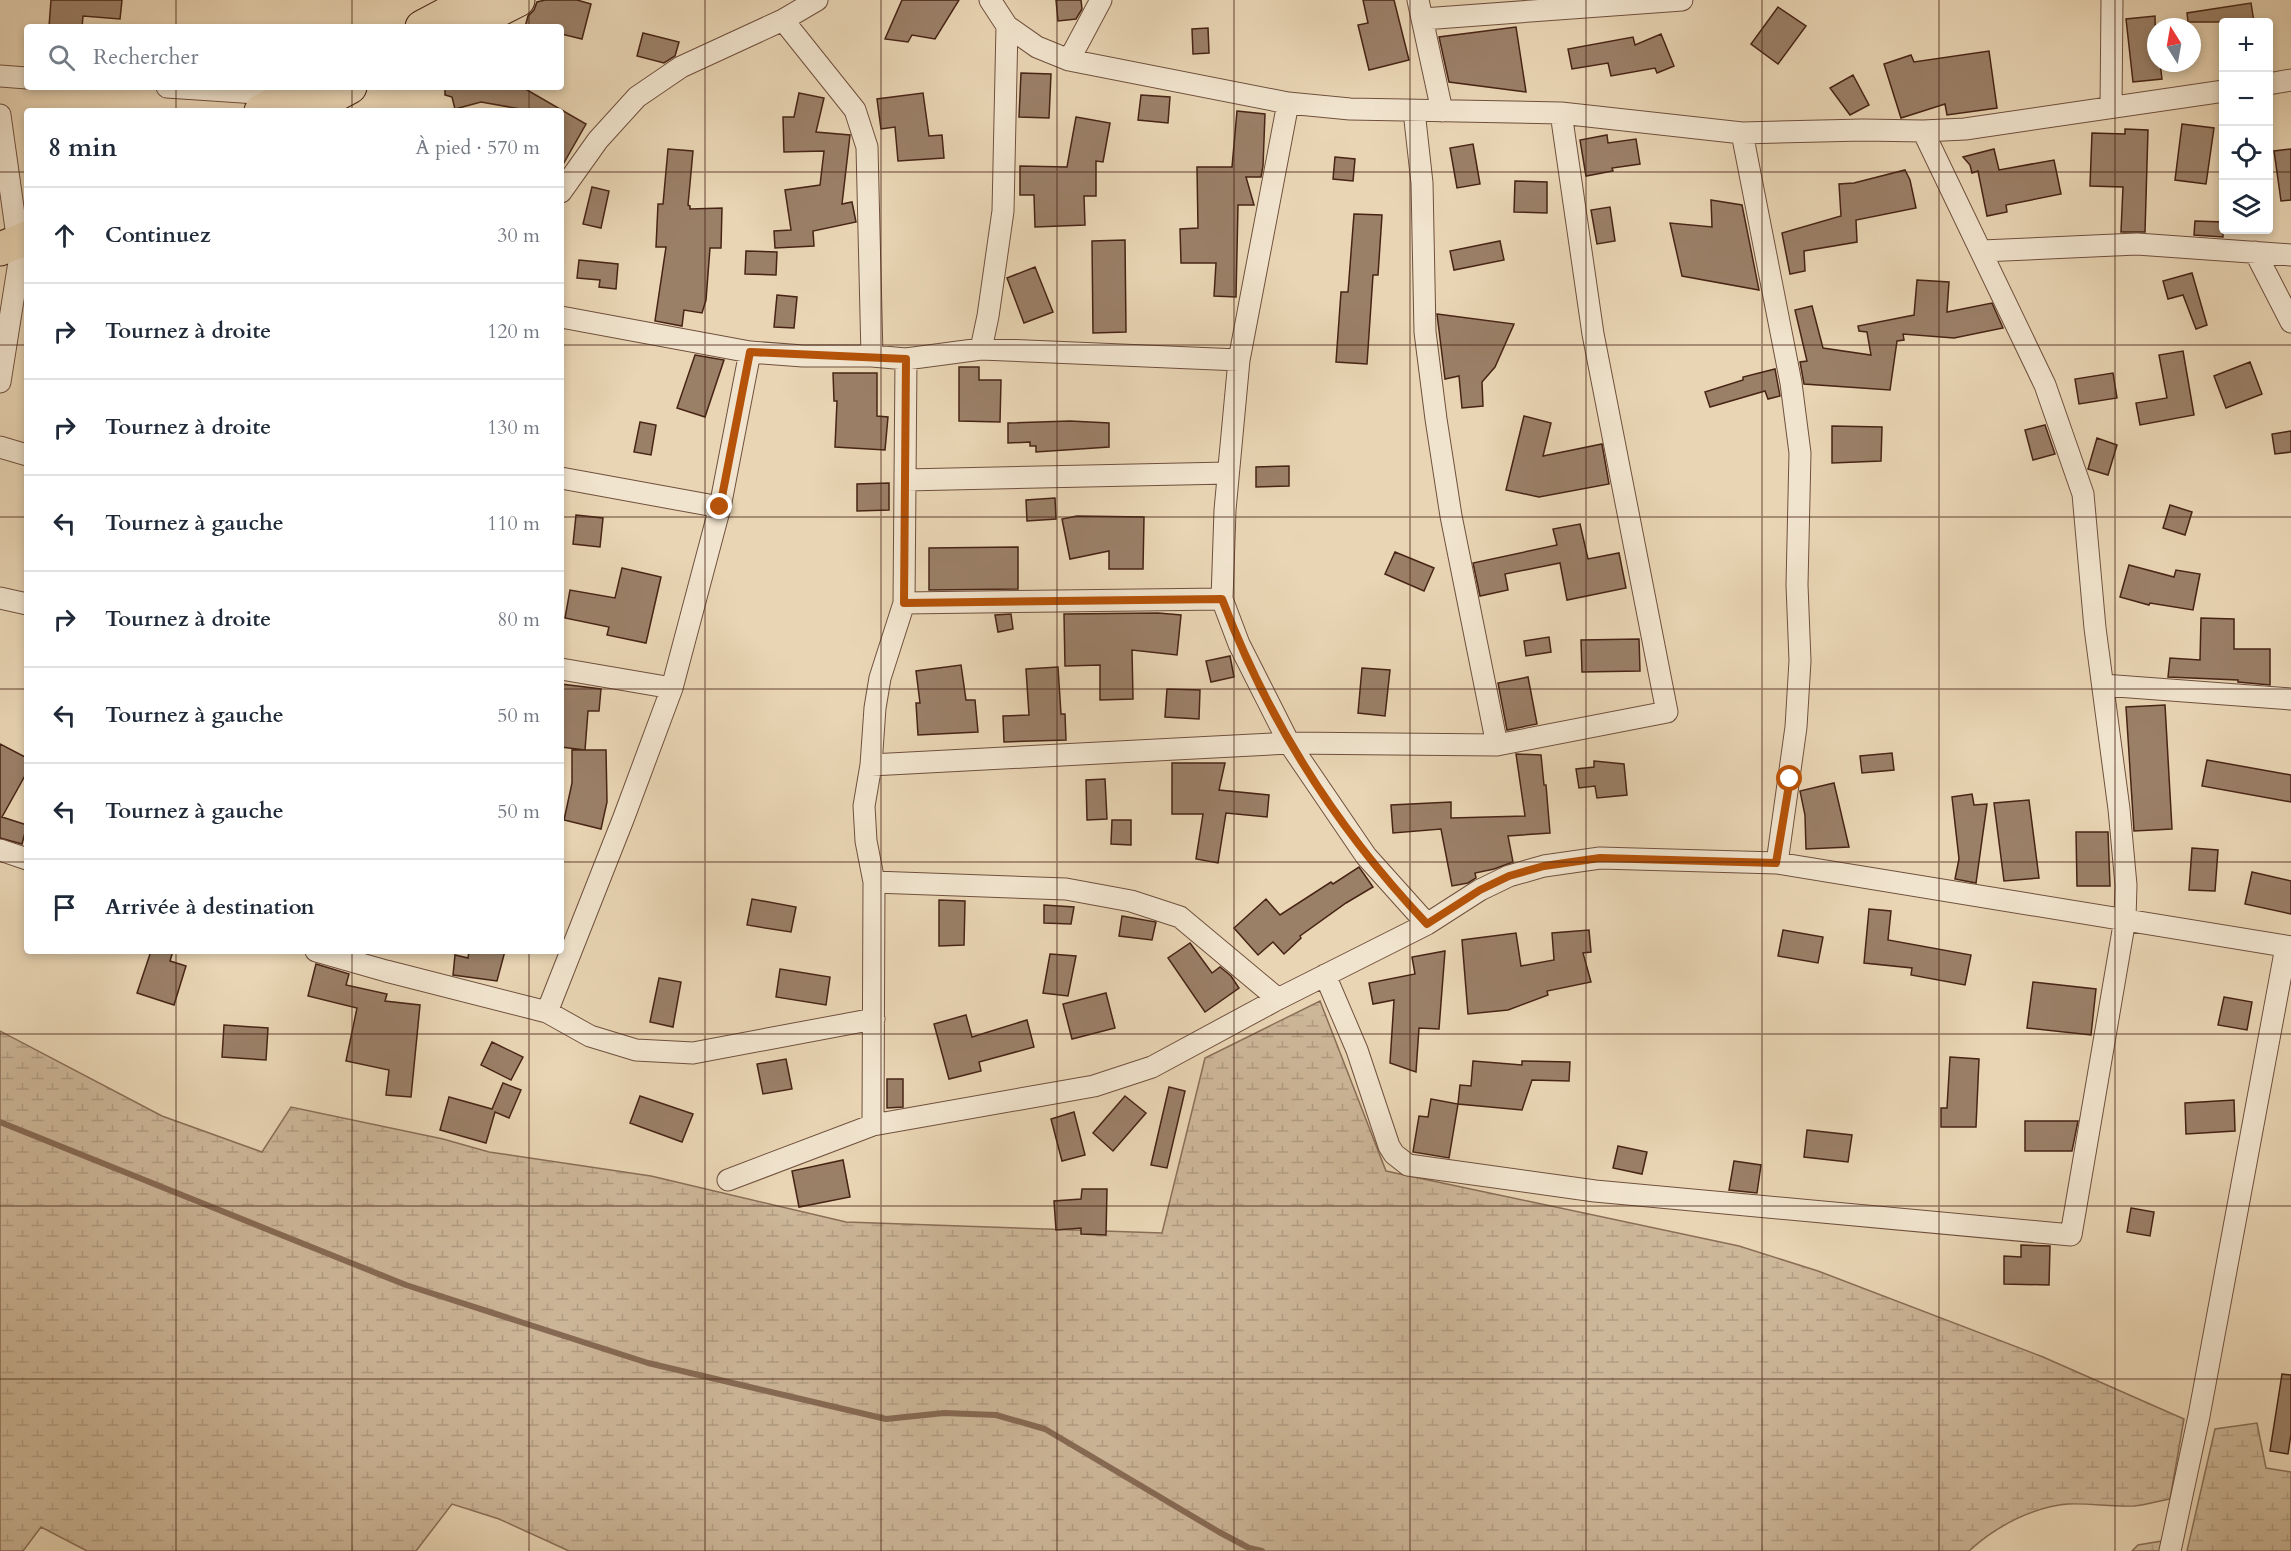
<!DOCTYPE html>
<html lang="fr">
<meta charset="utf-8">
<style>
body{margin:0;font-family:Cardo,serif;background:#f2f2f3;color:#1f2937}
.controls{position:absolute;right:18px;top:18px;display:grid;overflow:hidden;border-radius:6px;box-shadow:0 3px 9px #0003}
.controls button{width:54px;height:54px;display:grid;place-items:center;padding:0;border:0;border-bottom:2px solid #e0e1e3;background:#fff;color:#1f2937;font:30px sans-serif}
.compass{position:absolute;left:2147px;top:18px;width:54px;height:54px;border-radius:50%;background:#fff;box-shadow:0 3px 9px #0003;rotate:349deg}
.stop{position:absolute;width:18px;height:18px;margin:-14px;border:4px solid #b45309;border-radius:50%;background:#fff}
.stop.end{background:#b45309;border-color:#fff;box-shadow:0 2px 6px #0008}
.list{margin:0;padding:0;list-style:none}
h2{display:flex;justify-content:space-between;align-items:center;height:78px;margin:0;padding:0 24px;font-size:26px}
h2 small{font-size:20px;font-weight:400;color:#747a83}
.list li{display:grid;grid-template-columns:39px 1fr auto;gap:18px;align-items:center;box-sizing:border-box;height:96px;padding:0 24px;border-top:2px solid #e0e1e3}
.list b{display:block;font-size:22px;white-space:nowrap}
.list em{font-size:20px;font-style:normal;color:#747a83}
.icon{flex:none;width:33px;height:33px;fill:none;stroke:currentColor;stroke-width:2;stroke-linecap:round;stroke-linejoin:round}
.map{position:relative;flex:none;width:2291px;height:1551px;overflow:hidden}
.search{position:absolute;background:#fff;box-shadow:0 3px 9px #0003;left:24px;top:24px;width:540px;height:66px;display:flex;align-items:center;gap:15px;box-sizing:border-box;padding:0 21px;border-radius:6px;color:#747a83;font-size:22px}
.panel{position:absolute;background:#fff;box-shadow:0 3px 9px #0003;left:24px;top:108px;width:540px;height:846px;border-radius:6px}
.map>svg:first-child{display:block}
.wetland{fill:url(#wetland-marsh);stroke:#8a6e57;stroke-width:1.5}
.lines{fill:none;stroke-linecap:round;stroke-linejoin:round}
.stream{stroke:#876a54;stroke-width:6}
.building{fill:#9b8068;stroke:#472415;stroke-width:1.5}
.street-casing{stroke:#70503d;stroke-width:23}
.primary-casing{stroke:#472415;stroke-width:35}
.street{stroke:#f1e4ce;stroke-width:21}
.primary{stroke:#e9d5b4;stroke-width:33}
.route{stroke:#b45309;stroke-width:8}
.grid{fill:none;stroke:#472415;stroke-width:1.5;stroke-opacity:0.55}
</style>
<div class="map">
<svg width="2291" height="1551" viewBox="0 0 2291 1551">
<defs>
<pattern id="wetland-marsh" width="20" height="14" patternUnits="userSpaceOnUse" patternTransform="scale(1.5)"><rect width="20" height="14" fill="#cdb799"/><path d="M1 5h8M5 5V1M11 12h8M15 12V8" fill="none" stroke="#b19d83"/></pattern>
</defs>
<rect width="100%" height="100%" fill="#e9d5b4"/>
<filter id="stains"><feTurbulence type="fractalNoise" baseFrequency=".00333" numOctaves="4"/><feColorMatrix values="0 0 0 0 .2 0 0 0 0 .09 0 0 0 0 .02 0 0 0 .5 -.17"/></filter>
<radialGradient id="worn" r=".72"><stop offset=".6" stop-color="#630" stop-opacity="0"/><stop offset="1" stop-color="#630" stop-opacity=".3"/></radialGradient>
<path class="wetland" d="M1320,1001l66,170 353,75 79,25 225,86 141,62 -14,80c-12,2 -24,6 -36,7 -22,1 -44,-3 -66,-2 -36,3 -73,23 -99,47h-1400l-70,-32 -47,-15 -36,47h-329l-46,-24 -18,24h-23v-520l162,85 100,36 29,-45 152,32 46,13 162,24 195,46 316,11 43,-175z
M2257,1423l9,45 25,4v79h-104l28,-122z
M2162,1541l-2,10h-28l6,-6z"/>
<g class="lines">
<path class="stream" d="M0,1122l406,163 242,78 238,56 58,-6 52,2 49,14 174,103 30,16 13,3"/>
</g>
<path class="building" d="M51,0h71l-2,19 -37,-3 -1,11h-33z
M545,0h32l14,4 -9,35 -21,-5v-7h-36l3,-11 6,-6 3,-8z
M902,0h57l-24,39 -23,-4 -4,7 -23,-3z
M1056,0h25l1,9 -6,10 -18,2z
M1363,0h31l15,60 -40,10 -11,-45 10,-2z
M2251,3l3,19h-66l-1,-9z
M1778,7l28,19 -28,38 -27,-20z
M2155,16l1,47h4l2,16 -29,3 -7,-63z
M1516,27l10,65 -77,-10 -10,-45z
M1208,28l1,25 -16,1 -1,-25z
M643,33l36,9 -4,14 -11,7 -27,-7z
M1661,34l13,32 -17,7 -2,-5 -44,8 -3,-13 -36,6 -4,-20 65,-12 2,8z
M1989,51l8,57 -50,7 -2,-11 -44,14 -17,-54 27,-9 3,7z
M1021,73l30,1 -2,44 -30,-1z
M1853,75l16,30 -19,10 -20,-27z
M445,87h77l64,37 -25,44v-57h-29l-51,-9 -26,7 -3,-12 -7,-2z
M799,93l25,5 -8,34 34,3 -8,69 10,-2 4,20 -43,9 1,15 -39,2 -1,-17 17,-1 -6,-40 35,-5 4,-34 -40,1 -1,-35h11z
M923,93l6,43 13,-1 2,23 -46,3 -3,-34 -14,2 -4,-30z
M1141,95l29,2 -2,26 -30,-3z
M1237,111l28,3 -2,52 -2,11h-15l8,28h-16l-2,92 -22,-1 2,-33h-35l-1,-34 18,-1 -1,-61h35z
M1076,117l34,6 -7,39 -7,-1v35h-12l1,29 -50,2 -1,-32h-14v-29l47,1z
M2182,124l32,4 -8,56 -31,-4z
M2125,129l23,1 -3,102h-24l2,-45 -33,-1 2,-53 33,1z
M1607,135l1,8 28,-4 4,25 -28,4 1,3 -27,5 -6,-36z
M1473,144l7,40 -23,4 -7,-40z
M668,149l25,2 -5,54 2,1v3l32,-1 -1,40h-11l-4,52 -4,13 -18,-3 -2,16 -27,-5 11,-74h-10l2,-43h5z
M1994,149l5,21 55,-10 7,34 -55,11 1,7 -20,4 -9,-45 -6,2 -2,-8 -7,-8z
M2291,149v51l-10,1 -7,-50z
M1335,157l20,2 -2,22 -20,-2z
M1905,170l5,10 6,28 -60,12 1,22 -53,9 1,20 -15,3 -8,-41 59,-17 -2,-32 15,-1z
M1515,181l32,1v31l-33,-1z
M592,187l17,4 -8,37 -18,-4z
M1711,200l31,5 17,85 -77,-14 -12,-53 42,4z
M1610,207l5,34 -18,3 -6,-34z
M1354,214l28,1 -4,60h-5l-6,89 -31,-2 5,-70h7z
M2195,221l28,1v15l-29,-2z
M1125,240l1,92 -33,1 -1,-92z
M1500,241l4,19 -50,10 -4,-19z
M746,251l31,1 -1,23 -31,-1z
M579,260l39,4 -2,25 -17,-2 1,-7 -23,-2z
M1035,267l18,45 -29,11 -17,-45z
M2192,273l15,52 -11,4 -13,-34 -15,4 -5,-18z
M1917,280l32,2 -2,30 45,-9 11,25 -49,10 -51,-4 1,6 -7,1 -7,49 -86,-6 -4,-22 7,-1 -12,-51 17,-4 11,42 48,7 -4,-23 -8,-1 -1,-5 56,-11z
M777,295l20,2 -3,31 -20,-1z
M1437,314l77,10 -19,43 -13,15 1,24 -21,2 -3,-32 -14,3z
M2183,351l11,64 -54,10 -4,-22 31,-5 -8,-43z
M695,355l29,5 -19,57 -28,-9z
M2250,362l12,32 -36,14 -12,-32z
M959,367h20v13h22l-1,42 -41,-1z
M1775,369l5,27 -12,3 -3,-8 -55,16 -5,-15 38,-12v-3z
M833,373h44v43l11,1 -3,33 -50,-3 2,-46h-3z
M2113,373l4,25 -38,6 -4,-25z
M1524,416l27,7 -8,33 59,-12 7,40 -70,13 -33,-7z
M1070,421l39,2v24l-73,5v-6h-6v-4l-22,1v-20z
M640,422l16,3 -5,30 -17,-3z
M2045,425l10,29 -22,6 -8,-30z
M1832,426l50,1 -1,34 -49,2z
M2291,431v21l-16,2 -3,-20z
M2097,438l20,7 -9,30 -20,-6z
M1289,466v20l-33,1v-20z
M889,483v27l-32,1v-27z
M1055,498l1,21 -29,2 -1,-21z
M2170,505l22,7 -7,23 -22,-7z
M576,515l27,3 -3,29 -27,-3z
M1077,516l67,1 -1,52h-34v-18l-39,8 -8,-40z
M1580,524l8,35 31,-6 7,35 -59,12 -7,-37 -55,11 3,16 -28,6 -7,-33 84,-18 -4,-16z
M1018,547v42l-89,1v-42z
M1395,552l39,16 -10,23 -39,-17z
M2129,565l45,12 2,-7 24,4 -7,36 -43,-7 -1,2 -29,-8z
M622,568l39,9 -15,66 -39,-8 2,-8 -44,-9 5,-28 45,8z
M1158,613l23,2 -4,40 -45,-5 1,49 -33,1v-35l-35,1 -1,-52z
M1011,614l2,15 -15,3 -3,-17z
M2201,618l33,1v30h36v36l-32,-3v-2l-70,-3 2,-19 30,2z
M1549,637l2,15 -25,4 -2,-15z
M1639,639l1,32 -58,1 -1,-32z
M1230,656l4,21 -23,5 -5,-21z
M961,665l5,35h9l3,32 -60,3 -2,-32h4l-4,-32z
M1058,667l3,47h4l1,26 -62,2 -1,-26 26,-1 -3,-46z
M1362,668l28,2 -5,46 -27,-3z
M1528,677l9,47 -30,6 -9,-47z
M561,684l40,5 -2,22h-11l-3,39 -24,-3z
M1167,689l33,1 -1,29 -34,-2z
M2165,705l7,124 -38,2 -8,-124z
M0,744l27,14v14l-25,45 25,8 -5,19 -22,-6z
M572,750h34l1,52 -6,27 -37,-9 8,-37z
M1892,753l2,17 -32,3 -2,-17z
M1516,754l25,1 3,30h2l4,48 -42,3 5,26 -19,7 -19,4 1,5 -8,5 -16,3 -11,-57 -48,4 -2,-28 60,-3v16l74,-2z
M2207,760l84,15v27l-89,-16z
M1594,761l30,3 3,31 -30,3 -2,-12 -16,2 -3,-19 18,-2z
M1172,763h53l-6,27 50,5 -2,22 -41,-4 -8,50 -22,-4 7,-45h-31z
M1105,779l2,40 -20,1 -1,-40z
M1834,783l15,64 -43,2 -1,-34 -5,-24z
M1972,794l2,11 13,-1 -11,79 -21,-4 4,-20 -7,-62z
M2029,800l10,78 -35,3 -10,-78z
M1112,820h19v25l-20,-1z
M2076,832h32l2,54h-33z
M2192,848l26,2 -3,41 -26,-1z
M1359,867l14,20 -27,16 -46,33 1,2 -17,16 -11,-12 -15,13 -24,-27 32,-29 14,16 51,-33 2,2z
M2252,872l39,9v33l-46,-10z
M752,899l44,8 -5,25 -44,-7z
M939,900l26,1 -1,44 -25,1z
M1044,905l30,2 -3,17 -27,-1z
M1869,909l22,2 -3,29 83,15 -6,30 -54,-10 1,-7 -48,-5z
M1122,916l34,6 -4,18 -33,-4z
M1589,930l2,22 -8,1 8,29 -44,9 1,4 -40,15 -40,4 -6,-74 54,-7 5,33 33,-6 -2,-27z
M1783,930l40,7 -5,26 -40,-7z
M1190,943l22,30 8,-6 11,9 8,12 -34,24 -37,-54z
M151,951h22l-3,10 16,5 -12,39 -37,-12z
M469,951h36l-8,30 -44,-6 2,-20 13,3z
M1445,951l-6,78 -20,-1 -3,44 -26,-9 4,-63 -21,4 -4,-21 46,-9 -3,-17z
M1050,954l26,2 -8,40 -25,-3z
M316,964l33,10 -3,11 41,9 -2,7 35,4 -9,92 -25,-2 3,-25 -43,-9 11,-53 -49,-12z
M780,969l50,8 -4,28 -50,-8z
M659,978l22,4 -8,45 -23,-5z
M2033,982l63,7 -5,46 -64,-7z
M1106,993l9,35 -43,11 -9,-35z
M2224,997l28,5 -5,28 -29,-5z
M966,1015l6,22 55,-17 7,27 -55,15 2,9 -32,8 -15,-55z
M224,1025l44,3 -2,32 -44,-3z
M492,1042l31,15 -12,23 -30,-15z
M1950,1057l29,2 -3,68h-35v-19h6z
M786,1059l6,30 -29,5 -6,-30z
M1473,1061l49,4v-4l48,1 -1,19 -37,-1 -10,30 -64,-6 2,-19 11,1z
M887,1079h16v28l-16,1z
M503,1083l18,7 -12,28 -14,-6 -9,31 -46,-13 9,-33 43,12z
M1169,1087l16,4 -18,77 -16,-3z
M640,1096l53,18 -11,28 -52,-19z
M1125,1096l21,17 -33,38 -20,-18z
M1431,1099l27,5 -9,54 -36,-6 6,-36 9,1z
M2234,1100l1,31 -49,3 -1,-31z
M1074,1112l11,43 -23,6 -11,-42z
M2025,1121h53l-6,30h-47z
M1807,1130l45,5 -4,27 -44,-5z
M1618,1146l29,6 -5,22 -29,-6z
M843,1160l7,37 -51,10 -7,-36z
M1734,1161l27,4 -4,28 -28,-3z
M1082,1189h25l-1,46 -25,-1v-6l-25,2 -2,-29 27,-2z
M2131,1208l23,4 -4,24 -23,-4z
M2021,1245l29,1 -1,39 -45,-1v-28l17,1z
M2282,1374l9,1v59l-3,20 -18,-3z"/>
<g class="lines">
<g class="street-casing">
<path id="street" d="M990,0l17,26 30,21 32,13 219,43 62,6 211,4 181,20 121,-3 60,1 42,-2 259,-38
M1418,0l24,111
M1423,19l259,-19
M783,20l72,90 12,37 5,209
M1069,60l32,-60
M0,76l27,2
M2268,84l23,-4
M167,87l120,8
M1288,103l-49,257 -14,150 -3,89 17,45 50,99 77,113 61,68
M2111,107l1,-107
M1414,111l8,72 3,149 11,87 15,97 46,229
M0,115l18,128
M1742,133l49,250 9,70 -3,132 3,76 -4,66 -19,136
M561,192l37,-52 39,-43 44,-30 102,-47 34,-20
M1982,251l155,-7 154,11
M2255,252l36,70
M561,317l189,35 53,4h69l34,3 75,-10 258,11
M981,349l7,-33 15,-105 4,-185
M0,382l19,-120
M0,447l27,8
M561,478l159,29
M906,480l322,-7
M0,598l27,6
M904,603l318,-4
M561,669l111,19
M2103,685l188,14
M871,765l418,-22 208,2 170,-33 -74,-378 -32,-221
M0,850l27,9
M874,882l192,7 65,12 49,16 98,82
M316,951l70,20 161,41 43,24 46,14 57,3 181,-34
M1325,975l32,75 32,96 5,8 14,11 187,26 476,44 54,-316 1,-34 -7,-76 -24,-181 -12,-134 -38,-109 -122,-254
M547,1012l77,-195 48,-129 48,-181 30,-155
M873,1125l1,-243 -8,-41 -2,-35 7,-41 4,-57 5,-30 24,-75 2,-244
M728,1180l145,-55 221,-39 58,-19 126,-68 149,-75 53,-34 29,-14 35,-10 56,-8 177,5 514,84
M2170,1551l29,-135 87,-469"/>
</g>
<g class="primary-casing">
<path id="primary" d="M422,27l51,-27
M465,27l53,-27
M261,111l46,-24
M305,111l45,-24
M0,249l27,-11"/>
</g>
<use href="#street" class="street"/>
<use href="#primary" class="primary"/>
</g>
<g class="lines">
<path class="route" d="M720,507l30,-155 156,7 -2,244 318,-4c46,122 115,230 205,325l53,-34 29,-14 35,-10 56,-8 176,5 14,-84"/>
</g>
<path class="grid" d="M176,0v27M352,0v27M529,0v27M705,0v1551M881,0v1551M1057,0v1551M1234,0v1551M1410,0v1551M1586,0v1551M1762,0v1551M1939,0v1551M2115,0v1551M176,87v24M352,87v24M529,87v24M0,172h27M561,172h1663M2268,172h23M0,345h27M561,345h1730M0,517h27M561,517h1730M0,689h27M561,689h1730M0,862h27M561,862h1730M176,951v600M352,951v600M529,951v600M0,1034h2291M0,1206h2291M0,1379h2291"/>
<rect width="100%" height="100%" filter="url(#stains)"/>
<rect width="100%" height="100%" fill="url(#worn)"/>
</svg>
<div class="controls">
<button>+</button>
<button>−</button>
<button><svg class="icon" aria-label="locate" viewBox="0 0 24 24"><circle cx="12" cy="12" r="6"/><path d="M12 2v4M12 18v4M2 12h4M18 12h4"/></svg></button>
<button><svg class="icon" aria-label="layers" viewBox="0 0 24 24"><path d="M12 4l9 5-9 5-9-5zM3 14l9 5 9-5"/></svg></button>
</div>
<svg class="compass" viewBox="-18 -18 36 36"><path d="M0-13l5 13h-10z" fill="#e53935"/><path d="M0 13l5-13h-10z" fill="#747a83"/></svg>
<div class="stop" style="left:1790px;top:779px"></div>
<div class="stop end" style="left:720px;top:507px"></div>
<div class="search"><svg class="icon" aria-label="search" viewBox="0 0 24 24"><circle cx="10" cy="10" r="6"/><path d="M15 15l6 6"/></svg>Rechercher</div>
<section class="panel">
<h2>8 min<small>À pied · 570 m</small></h2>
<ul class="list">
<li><svg class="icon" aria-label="ahead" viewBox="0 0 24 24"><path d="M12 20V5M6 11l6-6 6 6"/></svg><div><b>Continuez</b></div><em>30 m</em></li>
<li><svg class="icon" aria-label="right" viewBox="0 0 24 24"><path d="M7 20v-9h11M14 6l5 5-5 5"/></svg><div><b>Tournez à droite</b></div><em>120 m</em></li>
<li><svg class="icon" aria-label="right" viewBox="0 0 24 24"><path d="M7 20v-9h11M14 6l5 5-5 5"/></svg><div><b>Tournez à droite</b></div><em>130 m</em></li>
<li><svg class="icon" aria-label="left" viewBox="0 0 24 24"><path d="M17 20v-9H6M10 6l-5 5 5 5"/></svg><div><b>Tournez à gauche</b></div><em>110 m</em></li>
<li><svg class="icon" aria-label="right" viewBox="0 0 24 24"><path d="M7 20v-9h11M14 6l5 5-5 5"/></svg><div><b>Tournez à droite</b></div><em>80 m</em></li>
<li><svg class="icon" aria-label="left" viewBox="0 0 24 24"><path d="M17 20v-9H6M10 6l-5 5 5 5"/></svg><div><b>Tournez à gauche</b></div><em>50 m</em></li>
<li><svg class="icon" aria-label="left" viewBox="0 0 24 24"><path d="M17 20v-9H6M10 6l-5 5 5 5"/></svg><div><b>Tournez à gauche</b></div><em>50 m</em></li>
<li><svg class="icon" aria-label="arrive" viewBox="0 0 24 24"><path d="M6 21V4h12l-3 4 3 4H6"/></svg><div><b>Arrivée à destination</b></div></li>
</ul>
</section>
</div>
